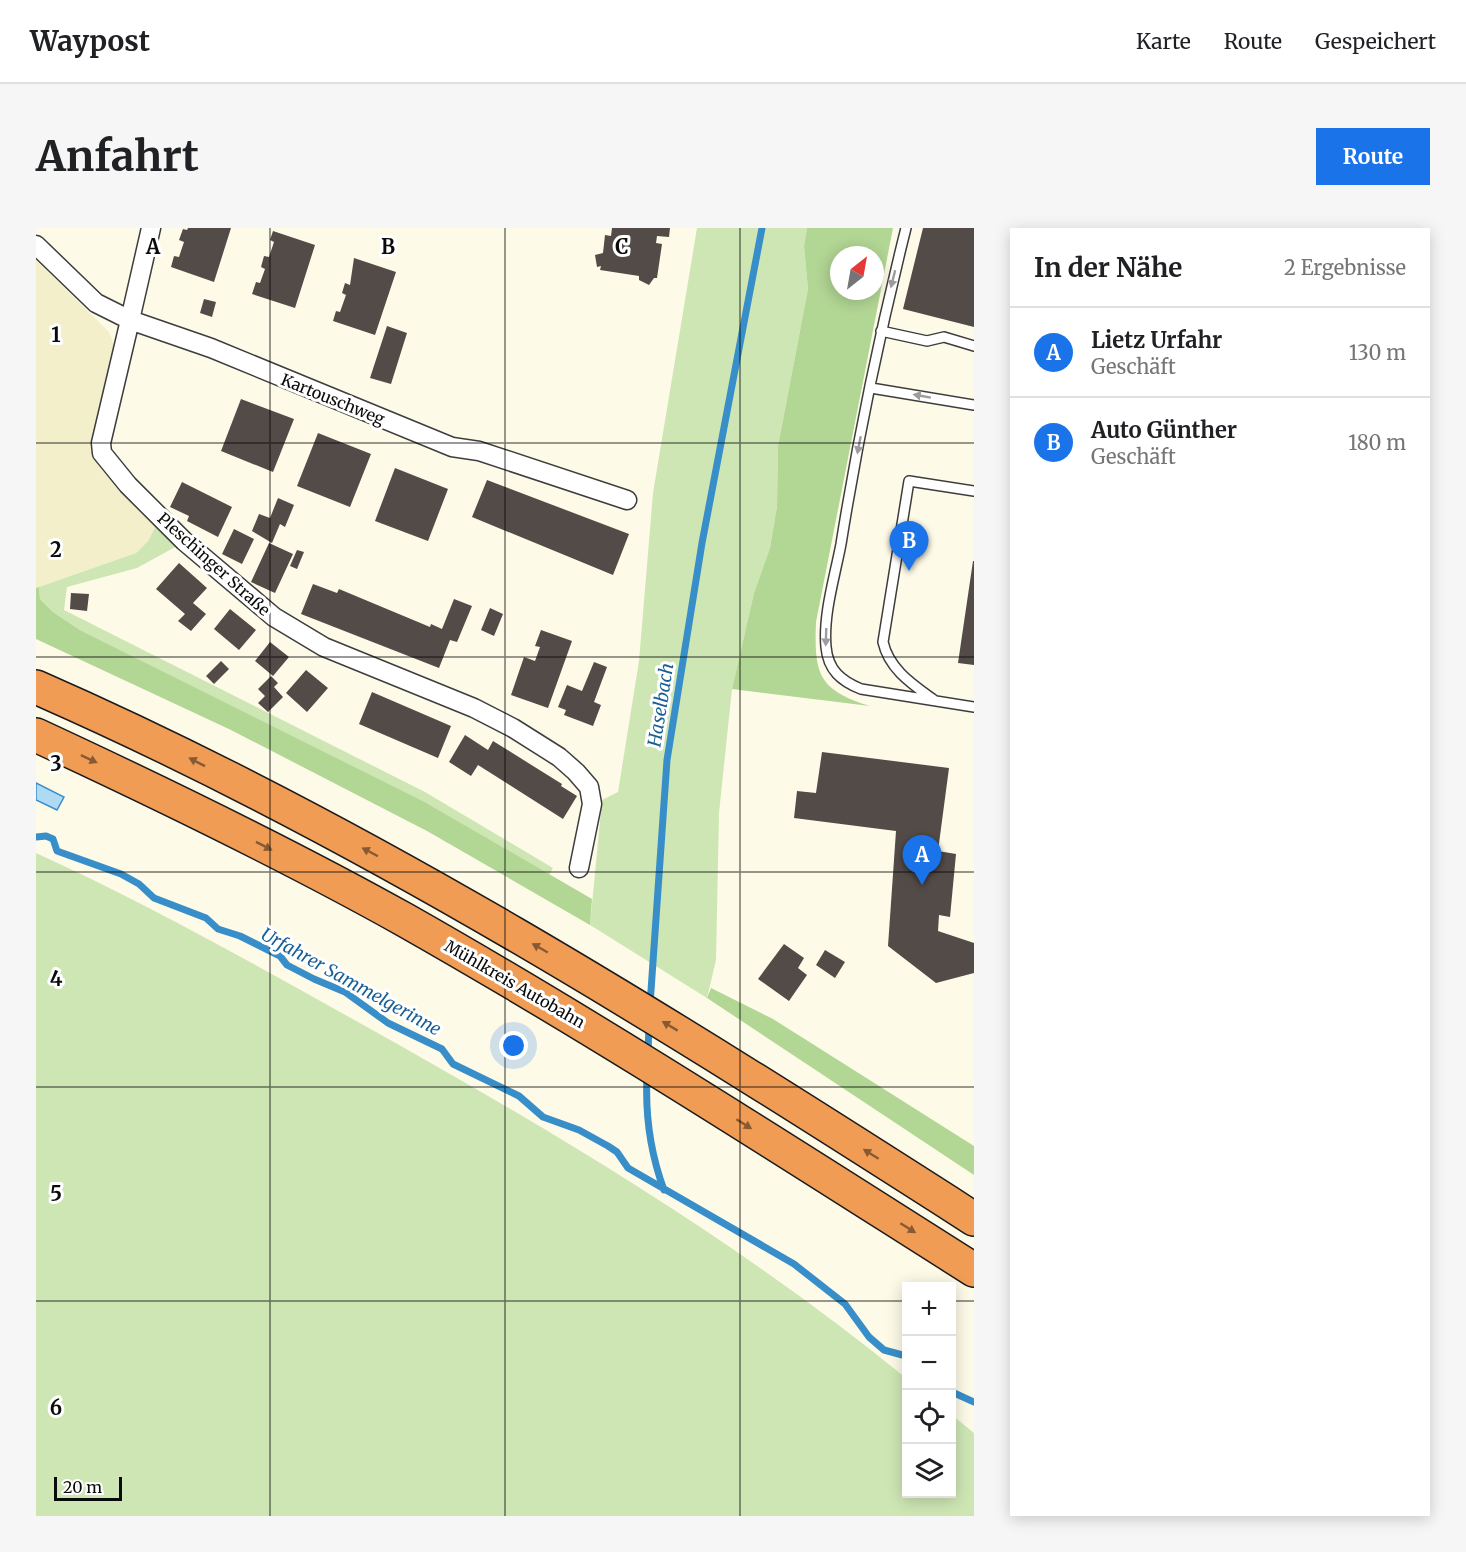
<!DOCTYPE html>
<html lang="de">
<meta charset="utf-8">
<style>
body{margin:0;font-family:Merriweather,serif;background:#f6f6f6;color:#202124}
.controls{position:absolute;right:18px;bottom:18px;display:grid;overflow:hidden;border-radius:0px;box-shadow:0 3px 15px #0003}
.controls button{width:54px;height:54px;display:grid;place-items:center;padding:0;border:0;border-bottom:2px solid #e0e0e0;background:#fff;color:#202124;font:30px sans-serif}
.compass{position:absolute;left:794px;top:18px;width:54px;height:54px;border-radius:50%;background:#fff;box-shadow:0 3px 15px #0003;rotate:31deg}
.scale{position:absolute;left:18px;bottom:15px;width:68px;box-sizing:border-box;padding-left:6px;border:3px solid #0a0a0a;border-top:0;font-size:16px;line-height:21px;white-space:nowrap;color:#0a0a0a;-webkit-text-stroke:4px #fff;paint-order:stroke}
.you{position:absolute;left:478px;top:818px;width:21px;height:21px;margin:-15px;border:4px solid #fff;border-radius:50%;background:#1a73e8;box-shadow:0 0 0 9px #1a73e833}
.badge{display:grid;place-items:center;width:39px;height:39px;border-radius:50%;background:#1a73e8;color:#fff;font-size:20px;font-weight:700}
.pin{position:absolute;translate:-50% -50px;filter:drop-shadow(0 2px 3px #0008)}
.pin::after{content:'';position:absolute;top:32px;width:21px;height:18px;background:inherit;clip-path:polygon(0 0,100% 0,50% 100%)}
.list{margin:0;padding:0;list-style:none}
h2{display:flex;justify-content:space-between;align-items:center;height:78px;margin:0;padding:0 24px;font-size:26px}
h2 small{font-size:20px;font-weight:400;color:#757577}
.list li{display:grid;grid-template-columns:39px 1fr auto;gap:18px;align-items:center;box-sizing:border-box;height:90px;padding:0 24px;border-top:2px solid #e0e0e0}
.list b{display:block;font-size:22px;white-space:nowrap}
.list p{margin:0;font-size:20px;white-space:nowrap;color:#757577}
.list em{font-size:20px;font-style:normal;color:#757577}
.icon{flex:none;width:33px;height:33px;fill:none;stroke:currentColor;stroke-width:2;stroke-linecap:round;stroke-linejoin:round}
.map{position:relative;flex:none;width:938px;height:1288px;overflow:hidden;border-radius:0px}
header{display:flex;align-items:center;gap:36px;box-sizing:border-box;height:84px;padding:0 30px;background:#fff;border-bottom:2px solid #e0e0e0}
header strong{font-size:28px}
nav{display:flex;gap:33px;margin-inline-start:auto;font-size:21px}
.intro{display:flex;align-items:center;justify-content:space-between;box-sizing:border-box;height:144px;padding:0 36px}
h1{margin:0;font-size:42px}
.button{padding:15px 27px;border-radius:0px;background:#1a73e8;color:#fff;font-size:21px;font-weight:700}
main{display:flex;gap:36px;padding:0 36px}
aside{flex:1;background:#fff;border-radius:0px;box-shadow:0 3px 15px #0003}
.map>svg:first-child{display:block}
.farmland{fill:#f2efca}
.green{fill:#cee6b4}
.forest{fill:#b2d694;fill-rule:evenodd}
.water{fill:#afdaf4;stroke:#388ec8;stroke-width:1.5}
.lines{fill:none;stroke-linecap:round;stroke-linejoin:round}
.stream{stroke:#388ec8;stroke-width:7}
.building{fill:#524b47}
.lane-casing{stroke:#3d3d3d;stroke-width:12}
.street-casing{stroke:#3d3d3d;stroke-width:21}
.highway-casing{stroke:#1b1b1b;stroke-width:36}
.lane{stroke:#fff;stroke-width:9}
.street{stroke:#fff;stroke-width:18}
.highway{stroke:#f09c55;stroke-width:33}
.oneway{fill:#9d9d9d}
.oneway2{fill:#885a33}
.grid{fill:none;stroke:#0a0a0a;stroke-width:1.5;stroke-opacity:0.55}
.labels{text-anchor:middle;stroke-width:6;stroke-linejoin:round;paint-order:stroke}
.street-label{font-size:16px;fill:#0a0a0a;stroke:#fff}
.water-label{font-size:18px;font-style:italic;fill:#195f96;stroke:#fff}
.grid-label{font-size:20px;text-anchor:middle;font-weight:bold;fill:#0a0a0a;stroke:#fff;stroke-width:6;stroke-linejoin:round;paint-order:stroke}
</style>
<header>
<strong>Waypost</strong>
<nav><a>Karte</a><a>Route</a><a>Gespeichert</a></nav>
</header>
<div class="intro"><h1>Anfahrt</h1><a class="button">Route</a></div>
<main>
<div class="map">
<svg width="938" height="1288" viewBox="0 0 938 1288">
<rect width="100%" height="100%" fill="#fefae8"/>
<path class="farmland" d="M0,32l73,72 5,13v12l-21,90 2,13 7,11 55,53 -9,17 -12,12 -100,35z"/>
<path class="green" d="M661,0h110l-3,18 4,43 -30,157 -1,60 -7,42 -16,45 -22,96 -13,124 -3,147 -9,38 -117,-73 12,-125 16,-8 21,-131 14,-168z
M121,296l20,22 -40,22 -70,19 -3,23 361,182 128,76 -4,7 -126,-74 -343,-171 -27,-18 -13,-13 -1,-12 97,-34 12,-12z
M0,625c110,50 216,110 322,169 190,106 379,218 548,356v116h46v-79l22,18v83h-938z"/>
<path class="forest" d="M771,0h86l-77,394c-2,52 2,68 54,84l-138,-17 22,-96 16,-45 7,-42 1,-60 30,-157 -4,-43zM803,27h36v36h-36z
M3,359l1,12 13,13 27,18 343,171 169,98 -2,26 -163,-94 -196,-101 -195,-91v-51z
M675,760l62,31 201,127v29l-267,-177z"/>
<path class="water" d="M0,555l28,14 -7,13 -21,-10z"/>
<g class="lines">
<path class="stream" d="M0,609l10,-1 7,3 4,12 64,23 18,10 15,14 52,20 12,11 22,7 40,20 7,9 27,14 31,13 43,31 54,26 11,15 66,32 24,21 36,13 29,16 9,6 11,16 166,96 51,40 24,33 15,13 22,6
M614,777l17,-245 35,-217 60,-315
M612,825l1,-28
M611,848c-2,41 3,76 17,114
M916,1164l22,10"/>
</g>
<path class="building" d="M152,0h43l-17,54 -43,-15 3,-11 5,1 5,-15 -5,-2 4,-11 4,1z
M576,0h58l-1,9 -12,-1 -1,7 6,1 -5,34h-3l-5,7 -10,-5v-4l-39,-6 1,-4 -4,1 -2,-12 8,-2 2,-18 6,1z
M887,0h51v99l-71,-18z
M237,3l42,14 -20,63 -43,-14 4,-12 4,1 5,-14 -4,-2 3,-11 5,1 5,-15 -4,-2z
M318,30l42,14 -21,63 -42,-14 3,-10 4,1 6,-17 -4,-2 3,-10 5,2z
M168,71l12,3 -4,15 -12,-4z
M351,98l20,7 -16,51 -21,-6z
M205,171l53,20 -21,53 -52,-21z
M282,205l53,21 -21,53 -53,-21z
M359,240l53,21 -20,52 -53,-20z
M451,252l142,54 -16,41 -141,-58z
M146,254l50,25 -14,30 -31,-16 2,-5 -19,-9z
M242,270l16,7 -9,22 -5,-3 -8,19 -20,-12 7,-17 11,4z
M198,301l20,10 -12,25 -20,-10z
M233,315l24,11 -18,39 -24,-11z
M261,322l7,2 -7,17 -7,-3z
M937,333h1v104l-16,-2z
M143,335l28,25 -14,15 13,11 -15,17 -13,-10 7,-7 -29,-25z
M277,356l24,9 2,-4 91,38 1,-3 11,5 12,-30 18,7 -15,36 -7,-2 -11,28 -138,-54z
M35,365l18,1 -2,17 -17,-2z
M454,380l13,6 -9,22 -13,-6z
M194,381l26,21 -17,20 -25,-21z
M505,402l31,11 -24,67 -37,-13 13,-38 11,4 5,-14 -5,-1z
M234,414l19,15 -16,19 -18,-15z
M185,433l8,8 -15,15 -8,-8z
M558,434l13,5 -13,35 7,3 -8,21 -29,-11 2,-5 -8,-3 9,-22 15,6z
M270,442l22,18 -21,24 -21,-19z
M235,448l7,7 -4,4 9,10 -15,15 -10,-9 7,-7 -7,-7z
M336,464l79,34 -13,32 -79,-34z
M429,507l23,15 5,-9 69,43 -1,2 16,10 -14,23 -85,-54 -7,11 -22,-14z
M786,524l127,16 -11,83 18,3 -6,63 -11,-2 -1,16 36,12v30l-38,10 -48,-37 8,-115 -102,-13 3,-27 19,2z
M748,716l20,14 -6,10 9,7 -18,26 -31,-22z
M789,722l20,12 -10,16 -19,-13z"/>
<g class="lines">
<g class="lane-casing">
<path id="lane" d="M870,0c-26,104 -48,210 -65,316 -6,32 -18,70 -15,103 2,23 15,34 35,42l113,18
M845,103l46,10 17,-4 30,9
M835,160l103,17
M898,472c-22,-16 -45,-31 -51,-58l26,-161 65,10"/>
</g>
<g class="street-casing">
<path id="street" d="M115,0l-21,92 81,28 241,99 27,4 148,49
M0,17l60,58 34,17 -29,123 1,10 26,32 56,56 90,76 50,30 150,61 39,20 46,29 17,15 13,15 3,17 -13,64"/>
</g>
<g class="highway-casing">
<path id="highway" d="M0,459c331,145 635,338 938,532
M0,507c125,58 249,118 369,185 194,110 381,231 569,350"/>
</g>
<use href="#lane" class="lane"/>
<use href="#street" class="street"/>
<use href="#highway" class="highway"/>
</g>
<defs><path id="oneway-solid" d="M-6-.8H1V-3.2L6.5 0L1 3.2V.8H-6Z" transform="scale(1.5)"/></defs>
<g class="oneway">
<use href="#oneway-solid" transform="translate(857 51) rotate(104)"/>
<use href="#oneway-solid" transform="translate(886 168) rotate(-170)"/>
<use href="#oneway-solid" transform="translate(823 217) rotate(101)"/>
<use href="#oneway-solid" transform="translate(790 409) rotate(92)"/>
</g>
<g class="oneway2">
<use href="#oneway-solid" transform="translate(53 531) rotate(25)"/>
<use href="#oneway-solid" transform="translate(161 534) rotate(-153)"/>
<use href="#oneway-solid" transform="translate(228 618) rotate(27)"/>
<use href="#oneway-solid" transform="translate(334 624) rotate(-152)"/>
<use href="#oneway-solid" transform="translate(504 720) rotate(-150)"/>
<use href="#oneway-solid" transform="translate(634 798) rotate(-149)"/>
<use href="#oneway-solid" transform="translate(708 896) rotate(32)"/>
<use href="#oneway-solid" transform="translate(835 926) rotate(-148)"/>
<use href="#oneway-solid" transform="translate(872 1000) rotate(32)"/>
</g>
<path class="grid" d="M234,0v1288M469,0v1288M704,0v1288M0,215h938M0,429h938M0,644h938M0,859h938M0,1073h870M916,1073h22"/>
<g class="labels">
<g class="street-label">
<text transform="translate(297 171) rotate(22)" y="6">Kartouschweg</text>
<text transform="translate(178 336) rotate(42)" y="6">Pleschinger Straße</text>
<text transform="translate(479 756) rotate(30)" y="6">Mühlkreis Autobahn</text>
</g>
<g class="water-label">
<text transform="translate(625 477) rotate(-81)" y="6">Haselbach</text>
<text transform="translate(315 754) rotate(29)" y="6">Urfahrer Sammelgerinne</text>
</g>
</g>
<g class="grid-label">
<text x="117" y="26">A</text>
<text x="352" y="26">B</text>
<text x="586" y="26">C</text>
<text x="20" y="114">1</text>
<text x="20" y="329">2</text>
<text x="20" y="543">3</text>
<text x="20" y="758">4</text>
<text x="20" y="973">5</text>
<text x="20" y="1187">6</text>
</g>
</svg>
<div class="controls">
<button>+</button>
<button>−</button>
<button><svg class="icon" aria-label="locate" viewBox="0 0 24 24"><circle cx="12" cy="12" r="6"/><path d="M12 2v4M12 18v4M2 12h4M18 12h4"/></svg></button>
<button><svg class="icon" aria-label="layers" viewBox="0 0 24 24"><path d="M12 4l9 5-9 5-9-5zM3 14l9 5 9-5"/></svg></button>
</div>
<svg class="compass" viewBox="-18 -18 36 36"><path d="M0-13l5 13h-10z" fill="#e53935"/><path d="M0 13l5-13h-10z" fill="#757577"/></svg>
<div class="scale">20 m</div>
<div class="you"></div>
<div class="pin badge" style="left:886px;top:657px">A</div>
<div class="pin badge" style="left:873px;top:343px">B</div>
</div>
<aside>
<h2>In der Nähe<small>2 Ergebnisse</small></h2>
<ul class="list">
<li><span class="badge">A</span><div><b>Lietz Urfahr</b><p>Geschäft</p></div><em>130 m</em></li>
<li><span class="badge">B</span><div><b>Auto Günther</b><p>Geschäft</p></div><em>180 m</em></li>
</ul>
</aside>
</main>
